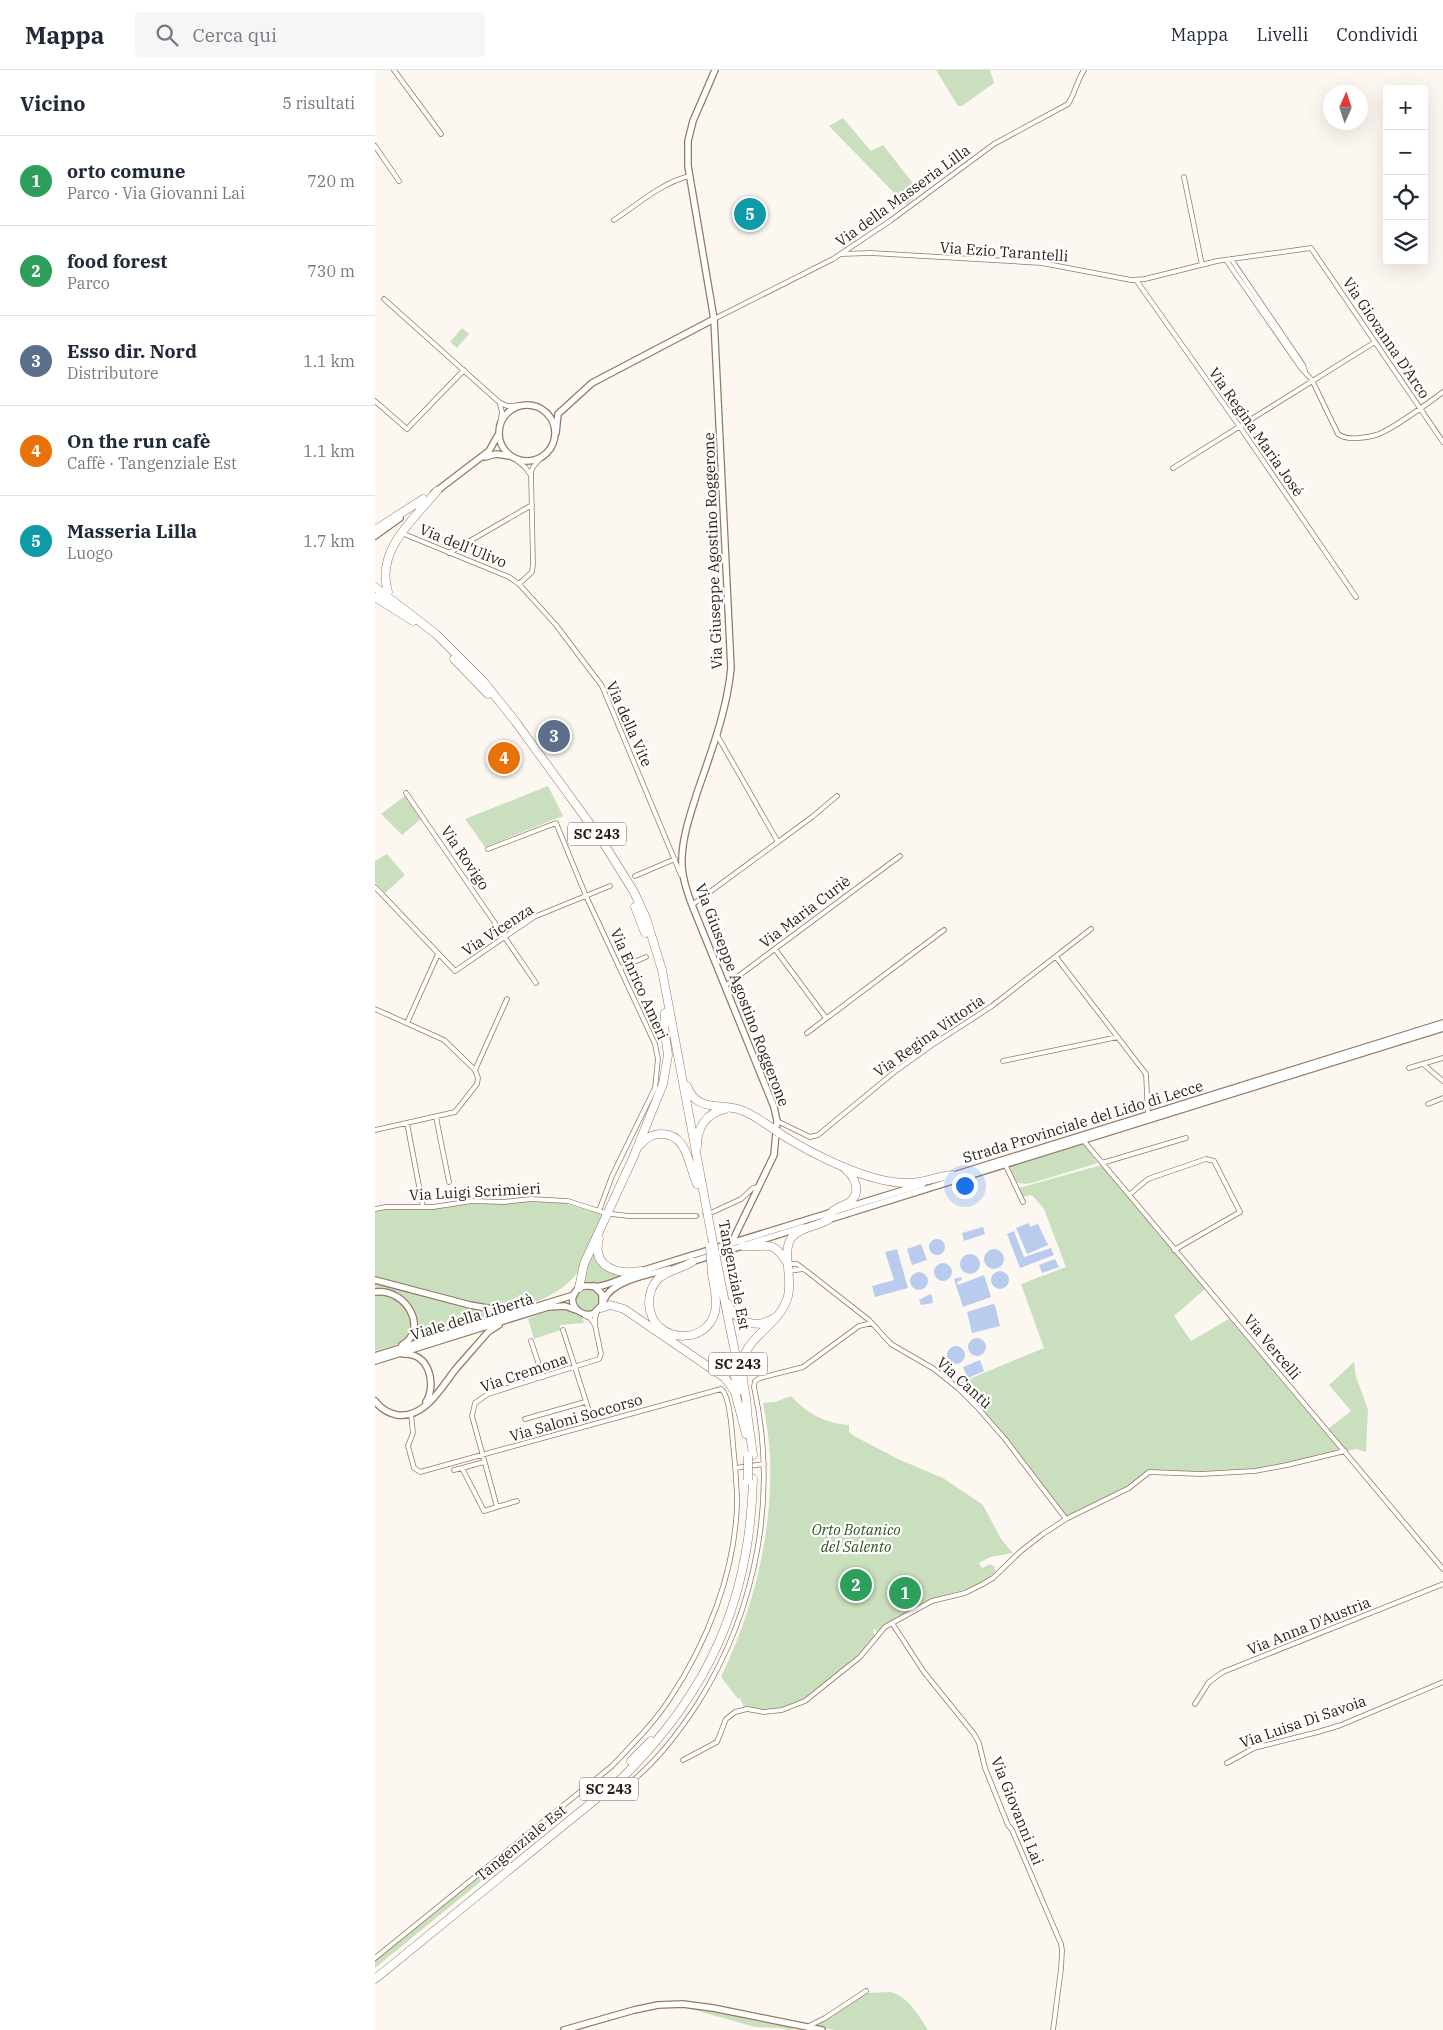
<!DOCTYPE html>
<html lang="it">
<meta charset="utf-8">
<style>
body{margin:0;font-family:"IBM Plex Serif",serif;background:#f6f6f7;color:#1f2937}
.controls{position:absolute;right:15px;top:15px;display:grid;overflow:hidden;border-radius:5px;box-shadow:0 5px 20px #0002}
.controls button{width:45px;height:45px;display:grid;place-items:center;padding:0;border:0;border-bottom:1px solid #e0e1e3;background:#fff;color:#1f2937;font:25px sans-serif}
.compass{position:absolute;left:948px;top:15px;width:45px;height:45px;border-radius:50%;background:#fff;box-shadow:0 5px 20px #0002;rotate:3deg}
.you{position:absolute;left:589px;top:1115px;width:18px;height:18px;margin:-12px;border:4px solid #fff;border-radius:50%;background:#1a73e8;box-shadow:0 0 0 8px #1a73e833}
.badge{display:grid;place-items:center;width:32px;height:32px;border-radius:50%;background:#0b8043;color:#fff;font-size:16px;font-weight:700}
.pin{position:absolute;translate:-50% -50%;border:2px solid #fff;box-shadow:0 1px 5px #0006}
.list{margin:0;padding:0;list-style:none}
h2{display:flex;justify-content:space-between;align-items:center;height:65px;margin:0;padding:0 20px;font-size:21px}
h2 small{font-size:16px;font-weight:400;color:#747a83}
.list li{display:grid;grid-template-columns:32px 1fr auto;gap:15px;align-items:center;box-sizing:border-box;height:90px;padding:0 20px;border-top:1px solid #e0e1e3}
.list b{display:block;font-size:19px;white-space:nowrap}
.list p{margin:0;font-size:16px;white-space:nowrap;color:#747a83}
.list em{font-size:16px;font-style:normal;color:#747a83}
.icon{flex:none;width:28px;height:28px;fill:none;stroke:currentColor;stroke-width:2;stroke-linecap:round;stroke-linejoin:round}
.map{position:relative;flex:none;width:1068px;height:1960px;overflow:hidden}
header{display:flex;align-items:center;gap:30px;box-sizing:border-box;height:70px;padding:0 25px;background:#fff;border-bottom:1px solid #e0e1e3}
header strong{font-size:24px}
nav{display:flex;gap:28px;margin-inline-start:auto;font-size:18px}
.search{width:350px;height:45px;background:#f6f6f7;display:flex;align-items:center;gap:12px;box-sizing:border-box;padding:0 18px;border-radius:5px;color:#747a83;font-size:19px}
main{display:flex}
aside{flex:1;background:#fff}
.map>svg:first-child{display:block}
.green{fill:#cadfbe}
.water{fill:#baccee}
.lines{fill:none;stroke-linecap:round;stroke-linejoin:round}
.street-tunnel{stroke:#ddd6d1;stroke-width:4;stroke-dasharray:4 2;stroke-linecap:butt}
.street-casing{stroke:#947a61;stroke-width:5.5}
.secondary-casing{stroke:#947a61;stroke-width:8}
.highway-casing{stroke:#947a61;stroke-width:9}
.street{stroke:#fff;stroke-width:4}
.secondary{stroke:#fff;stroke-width:5.5}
.highway{stroke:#fff;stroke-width:8}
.highway-bridge-casing{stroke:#947a61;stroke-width:9;stroke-linecap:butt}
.highway-bridge{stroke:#fff;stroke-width:8}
.labels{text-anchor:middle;stroke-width:4.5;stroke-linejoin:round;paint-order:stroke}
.shield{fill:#fff;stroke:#69625a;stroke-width:1}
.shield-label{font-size:14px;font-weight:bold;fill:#291e14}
.street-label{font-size:15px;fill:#291e14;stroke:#fff}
.park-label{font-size:15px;font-style:italic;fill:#355121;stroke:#fff}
</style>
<header>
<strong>Mappa</strong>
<div class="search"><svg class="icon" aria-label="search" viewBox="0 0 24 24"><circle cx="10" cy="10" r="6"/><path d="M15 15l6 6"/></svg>Cerca qui</div>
<nav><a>Mappa</a><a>Livelli</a><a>Condividi</a></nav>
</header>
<main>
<aside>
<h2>Vicino<small>5 risultati</small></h2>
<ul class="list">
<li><span class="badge" style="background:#2e9e5b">1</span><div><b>orto comune</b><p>Parco · Via Giovanni Lai</p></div><em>720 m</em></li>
<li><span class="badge" style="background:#2e9e5b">2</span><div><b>food forest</b><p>Parco</p></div><em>730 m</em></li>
<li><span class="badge" style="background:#5c6f8a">3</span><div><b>Esso dir. Nord</b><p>Distributore</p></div><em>1.1 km</em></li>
<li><span class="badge" style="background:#e8710a">4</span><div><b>On the run cafè</b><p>Caffè · Tangenziale Est</p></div><em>1.1 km</em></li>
<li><span class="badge" style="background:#0f9aa8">5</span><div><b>Masseria Lilla</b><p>Luogo</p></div><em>1.7 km</em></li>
</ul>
</aside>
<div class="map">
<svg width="1068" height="1960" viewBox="0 0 1068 1960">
<rect width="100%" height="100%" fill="#fdf7f2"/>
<path class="green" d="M561,0h54l4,13 -32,23h-4z
M468,48l28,33 12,-6 29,37 1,17 -7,6 -77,-79z
M87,258l7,6 -12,14 -7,-6z
M173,716l15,30 -78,31 -20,-28z
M30,726l16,23 -19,16 -21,-21z
M12,784l18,21 -20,18 -10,-11v-21z
M708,1074l15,19 -66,20 -8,1 -9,-2 -5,-16z
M726,1095l104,124 -31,27 17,25 38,-22 111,128 -2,5c-28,6 -55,14 -83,17 -35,4 -70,3 -105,1l-21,15 -63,32 -86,-110 -23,-23 87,-36 -23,-64 45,-17 -22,-58 -12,-14 -10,2 -3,-9z
M174,1130c19,3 36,11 54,14 -8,19 -15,40 -25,57 -14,24 -53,37 -79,38l-124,-32v-65l16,-3h44l43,-6z
M220,1175l2,11 27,19 -24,10 -16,-3 1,-11z
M0,1213l128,30 -94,29c3,-5 6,-10 7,-15 5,-25 -19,-39 -41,-37z
M202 1230a11 11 0 1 1 22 0a11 11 0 1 1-22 0Z
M6,1225c7,1 13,2 19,6 10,8 17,30 5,39 -7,6 -21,8 -30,11v-55z
M195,1238l12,9 2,6 -24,2 1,5 -27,9 -6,-20 19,-9z
M979,1292l2,15 12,32 -2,43 -10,-3 -9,2 -19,-22 23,-18 -22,-26z
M416,1326c16,18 34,27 58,29v7l5,4 44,23 45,19 40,27 18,34 12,14 -23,4 -11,6 3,5 8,-4 5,3v5c-17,19 -41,18 -63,28 -17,7 -32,18 -48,27l-7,5 -2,-3 -2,1 2,6c-16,26 -67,67 -97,73 -12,3 -23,0 -34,-2l-4,-9 -2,1 -17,-22c33,-69 52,-144 49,-221 -1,-18 -4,-36 -7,-53l12,-1z
M153,1768l2,3 -155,127v-7z
M515,1922c17,3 30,25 38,38h-93l-21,-4 -1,-2 13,-4 41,-27z
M305,1936l116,21 -5,3 -11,-2 -25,-1z"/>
<path class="water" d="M654,1153l1,4 8,-3 10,21 -21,9 -11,-26z
M608,1157l2,7 -21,7 -2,-8z
M639,1161l10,26 27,-9 3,7 -34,13 -13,-34z
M554 1177a8 8 0 1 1 16 0a8 8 0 1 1-16 0Z
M546,1174l6,16 -15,5 -5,-16z
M522,1179l11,39 -33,9 -3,-11 22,-6 -9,-28z
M609 1189a10 10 0 1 1 20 0a10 10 0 1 1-20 0Z
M585 1194a10 10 0 1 1 20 0a10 10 0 1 1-20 0Z
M680,1189l4,8 -17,6 -3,-8z
M559 1202a9 9 0 1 1 18 0a9 9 0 1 1-18 0Z
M616 1210a9 9 0 1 1 18 0a9 9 0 1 1-18 0Z
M535 1211a9 9 0 1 1 18 0a9 9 0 1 1-18 0Z
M609,1205l7,22 -28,10 -9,-28 7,-2 1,3 -5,2 1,3z
M555,1224l2,2 1,7 -12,2 -2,-5z
M618,1234l2,1 5,21 -28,7 -5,-21z
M593 1277a9 9 0 1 1 18 0a9 9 0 1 1-18 0Z
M572 1285a9 9 0 1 1 18 0a9 9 0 1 1-18 0Z
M605,1290l4,11 -16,7 -5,-11z"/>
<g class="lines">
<path class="street-tunnel" d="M321,1146l12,-3"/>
<g class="street-casing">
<path id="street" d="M19,0l47,64
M0,76l24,35
M809,107l18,88
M239,150c23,-15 48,-38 76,-44
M466,184l30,-1 171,10 89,17 14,-1 72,-18 94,-13 132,194
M856,189l72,106 2,6
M851,190l75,108 11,12 26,54c9,7 28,4 38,1 14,-4 55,-34 67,-43
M761,210l104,147 116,170
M9,229l115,103 8,4 14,-1
M339,249l119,-60 57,-38 104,-77 74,-40c7,-11 9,-23 16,-34
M0,331l32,28 57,-59
M125,334l2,8 -2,12
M140,389l10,8 5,7
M798,398l202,-126
M29,464l105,43 10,7 37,41 46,61 79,189
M74,483l83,-48
M144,514l13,-12 1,-8 -2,-92 2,-5 7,-8
M342,665l61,107
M31,723l130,190
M113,779l68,-26 30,73 69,148 3,15 -3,29 -43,88 -13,35
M260,806l40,-17
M0,817l80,84 79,-54 76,-31
M317,835l120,-88 25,-21
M400,879l51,69
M681,887l90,117 2,41
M245,898l26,-11
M350,916l175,-130
M0,939l69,31 31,30 3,8 -1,6 -22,28 -80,18
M32,953l31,-69
M432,963l137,-103
M628,991l115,-24
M1048,994l20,17
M1034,998l34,-10
M100,1000l32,-71
M1053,1034l15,-6
M61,1047l13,65
M402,1051l33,16 8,-2 79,-65 35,-25 60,-39 99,-77
M32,1053l16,84
M708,1070l360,429
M727,1093l84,-25
M630,1094l18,38
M754,1125l19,-16 58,-20 8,2 26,51 -66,38
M0,1139l11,-2h47l39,-6 32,1 27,-3 37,2 37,12
M338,1142l28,-13 12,-11 5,-1
M237,1144l16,2h68
M413,1194h9l12,9 60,47 22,24 43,25 25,20 18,18 28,32 61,80
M414,1201l14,-2
M210,1246l5,2 5,7v-7l2,-6
M188,1260l28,87
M156,1271l12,36
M150,1349l60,-17
M109,1392l-22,6 22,43 13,-4 -25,-91 3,-13 13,-9 111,-35 2,-5 -6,-29
M360,1398l29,-4
M79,1400l8,-2
M122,1437l20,-6
M517,1553l32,49 50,62 5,9 6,25 23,57 4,5 49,114 1,6 -1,19 -8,61
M820,1634l14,-22 14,-10 220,-88
M308,1690l34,-18 9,-23 9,-7 12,-3 17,3 18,-2 23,-9 55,-44 25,-30 47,-26 33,-8 16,-8 12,-7 28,-27 22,-17 23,-15 63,-31 20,-16 52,2 54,-3 32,-6 58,-14
M852,1693l27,-15 64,-16 23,-7 102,-43
M251,1716c29,-22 52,-52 72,-83 59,-94 80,-207 56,-316l1,-6 5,-3 43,-11 56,-41 13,-3
M0,1888l237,-192c20,-21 41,-42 57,-66 38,-57 66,-127 68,-196 0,-20 -2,-40 -4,-60 -1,-12 -3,-49 -12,-55l-301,83 -6,-4 -6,-22 5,-13 -2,-19
M432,1957l18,-9 41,-27"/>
</g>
<g class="secondary-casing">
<path id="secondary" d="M340,0l-22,51 -5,20v25l26,153 17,349c-4,43 -20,84 -34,125 -7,22 -16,48 -15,71 0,14 5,28 10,41l82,202 3,14 -3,34 -43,89
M124 363a28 28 0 1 1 56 0a28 28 0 1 1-56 0Z
M181,363l2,-19 34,-31 122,-64
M110,387l11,-3 14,2
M59,423l55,-42 9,-16
M0,466l25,-18
M573,1107l495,-154
M452,1150l616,-192
M313,1193l115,-36
M0,1210l95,25 39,7
M219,1216l8,8v11l-9,9c-13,3 -27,-10 -17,-23 7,-9 16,-3 25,-5 13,-3 27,-10 40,-15l282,-87
M0,1222c32,-4 54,38 27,53
M229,1230c8,-20 47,-26 66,-31
M28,1284c26,-2 34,30 23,48
M0,1286l199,-61
M0,1291l173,-54 17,-1 11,4
M0,1331c6,8 12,12 22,14 27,4 44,-27 58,-45 11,-13 22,-25 33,-38l11,-7
M189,1960l70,-20 24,-5 25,-1 30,4 109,22"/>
</g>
<g class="highway-casing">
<path id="highway" d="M0,460l48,-31
M0,517l61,47 47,47 32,40 86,118 33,53 12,26 16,52 50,268
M13,522c-13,-42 27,-74 49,-101
M0,527l38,24
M79,589l34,35
M260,837l10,26
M312,1016c9,26 33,17 54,24 12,4 23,13 34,20
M404,1063c33,21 89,50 128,50 16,1 30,-7 45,-8
M265,1075c5,-6 12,-11 20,-11 28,-1 28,31 37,50
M322,1076c0,-18 9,-33 28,-37
M457,1142c5,-5 12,-6 18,-10 12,-10 5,-26 -6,-34
M224,1169c-8,29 20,36 42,32
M368,1176c23,3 27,-9 44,16
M317,1192c-11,7 -25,8 -34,17 -6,6 -9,16 -9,25 3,43 66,42 67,0 0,-10 -2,-20 -4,-30
M344,1203l20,99
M204,1218l5,-24 49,-106 30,-74 5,-29 -4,-28 1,-14
M353,1234c8,18 28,26 46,14
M226,1238l9,-3 14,4 101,69 10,14 11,42
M358,1296l5,25
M371,1335l7,50
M372,1340c0,-16 -7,-33 -4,-49 4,-25 38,-37 45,-65 5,-18 -7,-45 4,-59 10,-11 26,-10 37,-18
M256,1691l20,-20
M0,1909l248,-202c86,-85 127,-177 130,-298"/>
</g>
<use href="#street" class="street"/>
<use href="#secondary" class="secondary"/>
<use href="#highway" class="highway"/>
<g class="highway-bridge-casing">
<path id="highway-bridge" d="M400,1060l4,3
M337,1168l7,35
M335,1177l2,27
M373,1386v24"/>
</g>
<use href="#highway-bridge" class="highway-bridge"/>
</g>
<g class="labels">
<g class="shield">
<rect x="193" y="752.5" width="58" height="23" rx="4"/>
<rect x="334" y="1282.5" width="58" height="23" rx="4"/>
<rect x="205" y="1707.5" width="58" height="23" rx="4"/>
</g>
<g class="shield-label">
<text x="222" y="769">SC 243</text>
<text x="363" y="1299">SC 243</text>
<text x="234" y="1724">SC 243</text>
</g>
<g class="street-label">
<text transform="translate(528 126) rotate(-36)" y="5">Via della Masseria Lilla</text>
<text transform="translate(629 182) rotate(4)" y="5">Via Ezio Tarantelli</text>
<text transform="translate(1011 268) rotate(56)" y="5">Via Giovanna D'Arco</text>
<text transform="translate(881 362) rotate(55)" y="5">Via Regina Maria José</text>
<text transform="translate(88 476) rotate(22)" y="5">Via dell'Ulivo</text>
<text transform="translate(338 481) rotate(-92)" y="5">Via Giuseppe Agostino Roggerone</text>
<text transform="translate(254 654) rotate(66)" y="5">Via della Vite</text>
<text transform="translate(90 788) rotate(56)" y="5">Via Rovigo</text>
<text transform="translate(430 842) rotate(-37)" y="5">Via Maria Curiè</text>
<text transform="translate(123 860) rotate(-33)" y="5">Via Vicenza</text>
<text transform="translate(264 914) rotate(66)" y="5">Via Enrico Ameri</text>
<text transform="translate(367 925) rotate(69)" y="5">Via Giuseppe Agostino Roggerone</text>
<text transform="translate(554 966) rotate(-35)" y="5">Via Regina Vittoria</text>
<text transform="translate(708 1052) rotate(-17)" y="5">Strada Provinciale del Lido di Lecce</text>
<text transform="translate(100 1122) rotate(-3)" y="5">Via Luigi Scrimieri</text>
<text transform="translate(359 1205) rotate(79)" y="5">Tangenziale Est</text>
<text transform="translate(97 1247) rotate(-17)" y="5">Viale della Libertà</text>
<text transform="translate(897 1277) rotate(50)" y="5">Via Vercelli</text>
<text transform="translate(149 1303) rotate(-19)" y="5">Via Cremona</text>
<text transform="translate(589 1313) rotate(42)" y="5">Via Cantù</text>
<text transform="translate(201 1348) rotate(-16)" y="5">Via Saloni Soccorso</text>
<text transform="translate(934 1556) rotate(-22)" y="5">Via Anna D'Austria</text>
<text transform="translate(928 1652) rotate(-19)" y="5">Via Luisa Di Savoia</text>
<text transform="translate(642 1741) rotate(68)" y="5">Via Giovanni Lai</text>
<text transform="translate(146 1773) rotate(-39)" y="5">Tangenziale Est</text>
</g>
<g class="park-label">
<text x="481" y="1465">Orto Botanico<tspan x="481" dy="17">del Salento</tspan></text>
</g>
</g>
</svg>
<div class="controls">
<button>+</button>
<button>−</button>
<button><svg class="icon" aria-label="locate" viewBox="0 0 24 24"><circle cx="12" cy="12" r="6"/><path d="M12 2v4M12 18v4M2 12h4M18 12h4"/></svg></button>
<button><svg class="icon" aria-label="layers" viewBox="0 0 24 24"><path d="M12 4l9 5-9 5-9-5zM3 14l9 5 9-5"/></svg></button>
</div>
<svg class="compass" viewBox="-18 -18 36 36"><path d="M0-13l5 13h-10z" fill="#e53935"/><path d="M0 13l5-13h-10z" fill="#747a83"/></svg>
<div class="you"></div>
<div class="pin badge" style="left:530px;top:1523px;background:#2e9e5b">1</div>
<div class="pin badge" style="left:481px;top:1515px;background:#2e9e5b">2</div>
<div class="pin badge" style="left:179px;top:666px;background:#5c6f8a">3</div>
<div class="pin badge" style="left:129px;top:688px;background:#e8710a">4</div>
<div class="pin badge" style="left:375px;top:144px;background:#0f9aa8">5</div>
</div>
</main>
